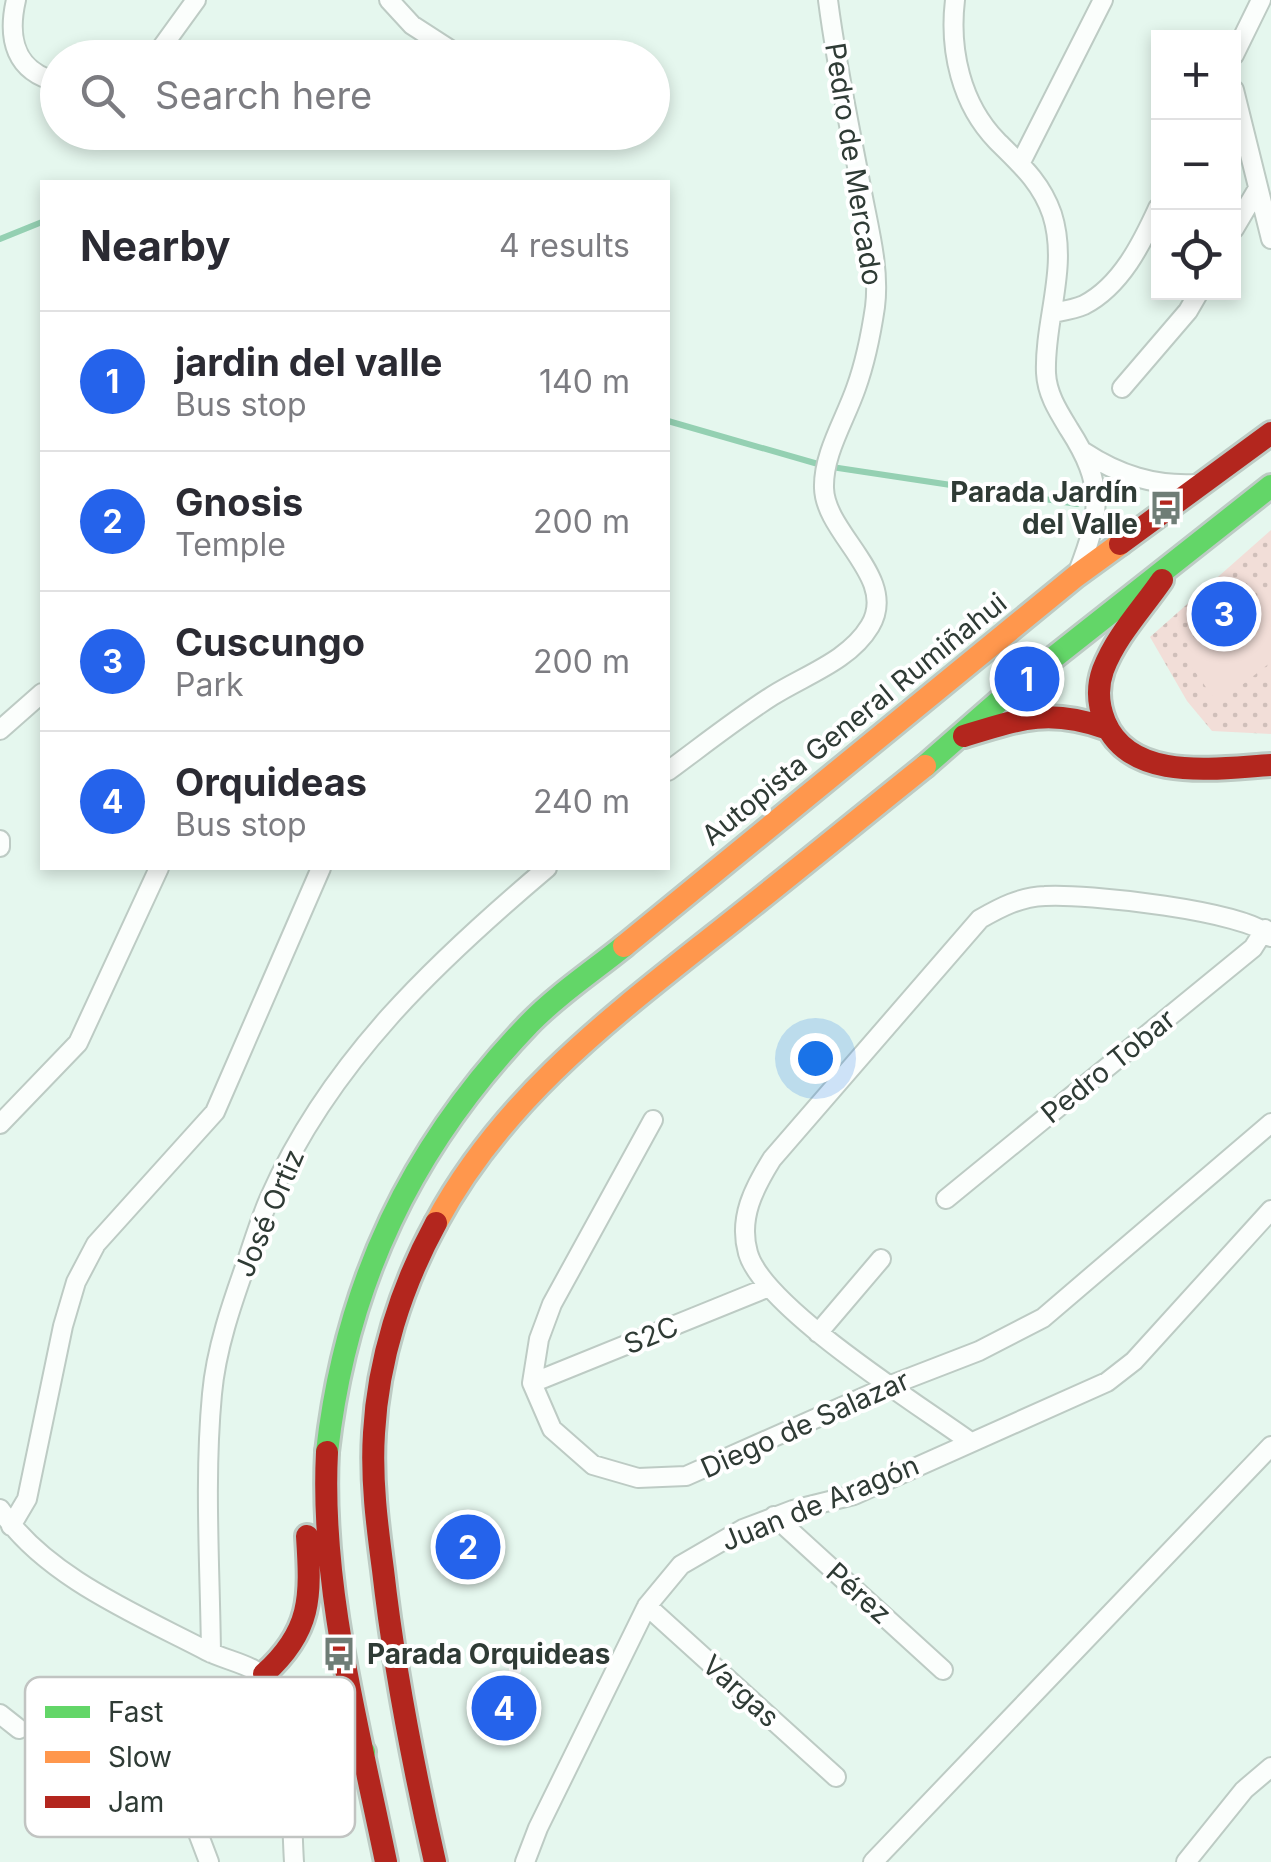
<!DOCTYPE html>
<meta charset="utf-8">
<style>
body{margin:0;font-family:Inter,sans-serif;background:#f2f2f3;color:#2b2b33}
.controls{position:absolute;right:30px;top:30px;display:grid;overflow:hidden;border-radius:0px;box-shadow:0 5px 15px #0003}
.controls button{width:90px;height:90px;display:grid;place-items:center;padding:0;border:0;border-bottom:2px solid #e1e1e2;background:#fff;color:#2b2b33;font:50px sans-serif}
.you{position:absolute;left:815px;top:1058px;width:35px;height:35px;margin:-25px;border:8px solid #fff;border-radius:50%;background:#1a73e8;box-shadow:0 0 0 15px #1a73e833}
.badge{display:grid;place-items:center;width:65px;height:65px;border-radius:50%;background:#2563eb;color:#fff;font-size:32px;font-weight:700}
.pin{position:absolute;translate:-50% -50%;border:5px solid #fff;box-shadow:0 2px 10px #0006}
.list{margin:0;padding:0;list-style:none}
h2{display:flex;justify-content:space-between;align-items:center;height:130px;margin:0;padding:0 40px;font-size:42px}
h2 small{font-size:32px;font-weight:400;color:#7c7c81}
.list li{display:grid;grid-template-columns:65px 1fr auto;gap:30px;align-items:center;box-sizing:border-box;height:140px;padding:0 40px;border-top:2px solid #e1e1e2}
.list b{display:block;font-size:38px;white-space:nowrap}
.list p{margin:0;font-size:32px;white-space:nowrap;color:#7c7c81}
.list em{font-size:32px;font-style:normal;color:#7c7c81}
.icon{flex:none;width:55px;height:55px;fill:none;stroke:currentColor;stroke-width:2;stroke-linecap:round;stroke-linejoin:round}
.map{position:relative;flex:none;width:1271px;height:1862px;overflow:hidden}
.search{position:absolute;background:#fff;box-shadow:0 5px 15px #0003;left:40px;top:40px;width:630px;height:110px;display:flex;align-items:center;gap:25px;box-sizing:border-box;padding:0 35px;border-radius:55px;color:#7c7c81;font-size:38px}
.panel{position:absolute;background:#fff;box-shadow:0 5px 15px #0003;left:40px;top:180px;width:630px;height:690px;border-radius:0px}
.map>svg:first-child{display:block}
.park{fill:url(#park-dots)}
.pitch{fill:#f2ded8}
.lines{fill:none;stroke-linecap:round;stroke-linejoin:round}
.stream{stroke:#94d0b2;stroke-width:6}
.street-casing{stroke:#bdcbc4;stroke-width:22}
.fast-casing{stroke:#bdcbc4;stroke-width:28}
.slow-casing{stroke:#bdcbc4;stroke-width:28}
.jam-casing{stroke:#bdcbc4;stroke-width:28}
.street{stroke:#fbfefc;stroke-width:18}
.fast{stroke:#63d668;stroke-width:22}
.slow{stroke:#ff974d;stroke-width:22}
.jam{stroke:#b3261e;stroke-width:22}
.labels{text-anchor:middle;stroke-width:8;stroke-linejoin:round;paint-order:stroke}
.street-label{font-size:28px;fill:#2f3b35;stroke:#fff}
.poi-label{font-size:28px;font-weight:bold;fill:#2f3b35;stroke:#fff;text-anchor:end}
.key{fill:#fff;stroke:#c1c4c2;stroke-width:2.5}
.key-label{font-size:28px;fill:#2f3b35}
</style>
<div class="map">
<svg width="1271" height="1862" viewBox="0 0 1271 1862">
<defs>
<pattern id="park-dots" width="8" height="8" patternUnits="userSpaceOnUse" patternTransform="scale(2.5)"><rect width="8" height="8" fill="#f2ded8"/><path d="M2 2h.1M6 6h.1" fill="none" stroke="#d0bfba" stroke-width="1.8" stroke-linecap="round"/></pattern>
</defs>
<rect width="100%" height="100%" fill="#e5f7ee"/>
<path class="park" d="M1271,530v204l-59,-3 -25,-30 -37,-64z"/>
<path class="pitch" d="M1261,594l10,10v58l-53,42 -33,-46z"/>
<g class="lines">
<path class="stream" d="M0,239l42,-17
M668,421l157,45 252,38"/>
<g class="street-casing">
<path id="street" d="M16,0c-9,39 -1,72 42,82
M389,0l23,25 51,33
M955,0c-6,50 6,104 42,141 23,23 44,41 55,73 17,53 -8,106 -6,159 1,21 12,38 23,56 36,56 32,83 9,143
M1234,55l27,-55
M154,58l42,-58
M1234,90l37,149
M1021,162l82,-162
M1234,229l23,-39
M1053,313c10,-2 22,-4 31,-8 37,-19 58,-62 74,-97
M1122,388l66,-77 11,-19
M1084,452c35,23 70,34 112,32
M0,730l42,-37
M668,771c34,-25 68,-52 104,-75 33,-21 77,-35 98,-70 29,-48 -45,-92 -46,-138 -1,-34 21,-68 32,-100 9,-25 15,-54 19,-81 5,-40 -7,-81 -14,-120 -12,-63 -25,-124 -33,-187
M0,840v7
M653,1120l-101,184 -13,35 -7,44 20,46 41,36 45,13 48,-2 205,-91 88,-34 64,-33 228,-195
M0,1124l78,-81 81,-175
M946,1199l307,-251 12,-19
M818,1333l63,-74
M532,1383l237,-96
M969,1441c-50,-36 -206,-134 -221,-188 -10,-35 6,-65 24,-94l208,-240c21,-12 40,-22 65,-23 37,-3 206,15 226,41
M0,1509c44,67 138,106 207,142 22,11 53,14 66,36 20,36 18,131 21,175
M774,1516l169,154
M11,1526l16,-27 36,-173 13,-44 20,-38 119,-132 106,-244
M647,1606l189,171
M211,1653c-1,-86 -7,-174 1,-259 4,-45 20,-91 35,-133 7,-21 14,-44 23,-64 60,-136 167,-236 277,-329
M0,1714l19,15
M198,1833l11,29
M525,1862l13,-34 109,-222 34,-41 62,-36 50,-19 61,-15 253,-113 27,-21 137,-151
M873,1862l398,-416
M1186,1862l58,-72 27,-23"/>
</g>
<g class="fast-casing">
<path id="fast" d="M925,766l80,-70 266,-210
M327,1452c19,-169 84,-305 202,-428 28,-29 64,-53 95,-78
M279,1704l58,29 27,19"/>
</g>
<g class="slow-casing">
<path id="slow" d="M624,946l452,-370 44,-32
M436,1223c66,-123 173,-204 280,-289 70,-55 139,-112 209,-168"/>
</g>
<g class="jam-casing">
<path id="jam" d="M1120,544l151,-111
M1162,580c-20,29 -46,56 -59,90 -6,17 -5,35 2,52 26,61 112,46 166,43
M964,736c55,-17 85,-28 141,-8
M327,1452c-7,136 32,277 59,410
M264,1674c48,-43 47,-77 43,-138
M435,1862c-22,-97 -41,-194 -52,-292 -6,-45 -12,-91 -9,-137 4,-73 27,-146 62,-210"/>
</g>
<use href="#street" class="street"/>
<use href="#fast" class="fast"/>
<use href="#slow" class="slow"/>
<use href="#jam" class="jam"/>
</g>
<defs>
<g id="bus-bare" transform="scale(2.7)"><path d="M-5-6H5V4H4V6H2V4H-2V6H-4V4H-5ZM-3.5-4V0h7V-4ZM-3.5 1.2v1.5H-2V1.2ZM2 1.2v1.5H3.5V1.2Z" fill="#6f7d76" stroke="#fff" stroke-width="2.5" paint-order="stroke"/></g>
</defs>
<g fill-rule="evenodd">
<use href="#bus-bare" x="1166" y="508"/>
<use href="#bus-bare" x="339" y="1654"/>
</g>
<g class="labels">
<g class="street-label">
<text transform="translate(854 164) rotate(81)" y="10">Pedro de Mercado</text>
<text transform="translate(854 719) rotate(-39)" y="10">Autopista General Rumiñahui</text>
<text transform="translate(1108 1066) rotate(-39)" y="10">Pedro Tobar</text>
<text transform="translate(269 1213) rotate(-67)" y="10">José Ortiz</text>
<text transform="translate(651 1335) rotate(-22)" y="10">S2C</text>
<text transform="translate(805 1424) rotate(-24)" y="10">Diego de Salazar</text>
<text transform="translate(820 1503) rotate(-22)" y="10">Juan de Aragón</text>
<text transform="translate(859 1593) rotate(42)" y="10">Pérez</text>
<text transform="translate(741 1691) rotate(42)" y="10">Vargas</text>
</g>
<g class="poi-label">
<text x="1138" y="502">Parada Jardín<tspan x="1138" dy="32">del Valle</tspan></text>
<text x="367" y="1664" text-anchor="start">Parada Orquideas</text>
</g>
</g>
<rect x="25" y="1677" width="330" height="160" rx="15" class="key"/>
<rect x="45" y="1706" width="45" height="12" fill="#63d668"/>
<rect x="45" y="1751" width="45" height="12" fill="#ff974d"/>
<rect x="45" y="1796" width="45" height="12" fill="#b3261e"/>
<g class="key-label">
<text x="108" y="1722">Fast</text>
<text x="108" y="1767">Slow</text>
<text x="108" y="1812">Jam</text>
</g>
</svg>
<div class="controls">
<button>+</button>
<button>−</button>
<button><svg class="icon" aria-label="locate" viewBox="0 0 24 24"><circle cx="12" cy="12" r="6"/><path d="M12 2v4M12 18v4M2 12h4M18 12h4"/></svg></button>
</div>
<div class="you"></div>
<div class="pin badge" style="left:1027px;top:679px">1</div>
<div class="pin badge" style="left:468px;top:1547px">2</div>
<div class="pin badge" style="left:1224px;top:614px">3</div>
<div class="pin badge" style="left:504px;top:1708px">4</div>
<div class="search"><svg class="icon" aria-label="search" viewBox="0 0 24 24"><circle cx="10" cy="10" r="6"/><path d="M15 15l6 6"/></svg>Search here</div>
<section class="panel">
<h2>Nearby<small>4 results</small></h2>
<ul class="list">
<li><span class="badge">1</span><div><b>jardin del valle</b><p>Bus stop</p></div><em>140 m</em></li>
<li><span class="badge">2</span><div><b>Gnosis</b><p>Temple</p></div><em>200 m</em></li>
<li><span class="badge">3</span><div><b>Cuscungo</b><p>Park</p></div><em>200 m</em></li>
<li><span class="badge">4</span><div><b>Orquideas</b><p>Bus stop</p></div><em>240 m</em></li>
</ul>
</section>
</div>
